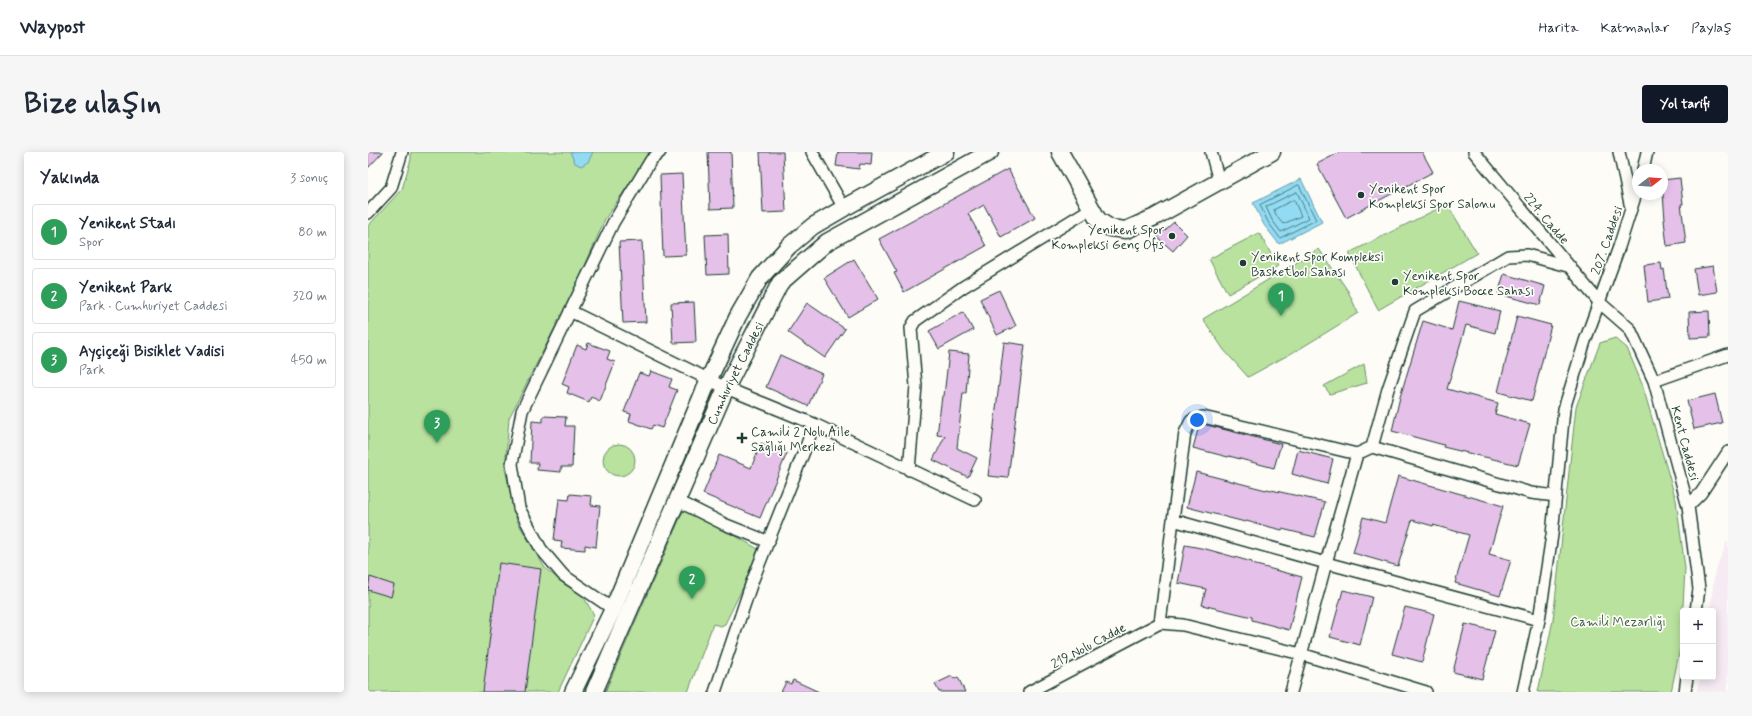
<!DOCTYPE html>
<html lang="tr">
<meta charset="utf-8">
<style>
body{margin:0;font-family:Mynerve,sans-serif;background:#f6f6f7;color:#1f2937}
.controls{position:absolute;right:12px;bottom:12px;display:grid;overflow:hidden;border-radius:4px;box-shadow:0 2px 10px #0003}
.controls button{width:36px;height:36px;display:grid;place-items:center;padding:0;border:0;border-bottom:1px solid #e0e1e3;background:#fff;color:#1f2937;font:20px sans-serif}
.compass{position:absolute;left:1264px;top:12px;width:36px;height:36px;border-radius:50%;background:#fff;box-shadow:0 2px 10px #0003;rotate:73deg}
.you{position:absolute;left:829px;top:268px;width:14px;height:14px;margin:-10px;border:3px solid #fff;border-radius:50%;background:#1a73e8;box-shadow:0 0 0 6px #1a73e833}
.badge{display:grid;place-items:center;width:26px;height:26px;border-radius:50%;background:#111827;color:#fff;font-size:13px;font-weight:700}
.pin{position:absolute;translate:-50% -33px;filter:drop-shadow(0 1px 2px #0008)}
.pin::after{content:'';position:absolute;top:21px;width:14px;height:12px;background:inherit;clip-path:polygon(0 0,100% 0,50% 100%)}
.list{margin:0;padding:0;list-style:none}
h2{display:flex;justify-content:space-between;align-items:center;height:52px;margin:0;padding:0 16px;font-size:17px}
h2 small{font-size:13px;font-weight:400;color:#747a83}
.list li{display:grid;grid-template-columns:26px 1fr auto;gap:12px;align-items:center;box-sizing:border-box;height:56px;margin:0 8px 8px;padding:0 8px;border:1px solid #e0e1e3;border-radius:4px}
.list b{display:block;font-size:15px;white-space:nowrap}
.list p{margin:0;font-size:13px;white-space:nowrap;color:#747a83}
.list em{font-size:13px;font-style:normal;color:#747a83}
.map{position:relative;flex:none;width:1360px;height:540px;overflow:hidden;border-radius:4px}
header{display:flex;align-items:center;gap:24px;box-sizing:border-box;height:56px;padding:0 20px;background:#fff;border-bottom:1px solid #e0e1e3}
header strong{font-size:19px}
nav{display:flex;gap:22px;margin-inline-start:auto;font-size:14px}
.intro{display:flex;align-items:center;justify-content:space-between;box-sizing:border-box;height:96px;padding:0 24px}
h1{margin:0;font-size:28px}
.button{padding:10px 18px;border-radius:4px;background:#111827;color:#fff;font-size:14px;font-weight:700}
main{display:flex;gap:24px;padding:0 24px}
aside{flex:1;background:#fff;border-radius:4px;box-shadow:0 2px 10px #0003}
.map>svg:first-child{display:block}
.built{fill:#f6eaf3}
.green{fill:#b9e29f;stroke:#6c906a}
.water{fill:#92dbf3;stroke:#649ca7}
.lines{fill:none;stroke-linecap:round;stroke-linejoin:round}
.shore{stroke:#4d7c80;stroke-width:1}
.building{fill:#e5c0e9;stroke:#1f3d34}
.street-casing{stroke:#1f3d34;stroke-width:14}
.secondary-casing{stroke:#1f3d34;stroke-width:19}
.street{stroke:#fdfcf7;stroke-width:11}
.secondary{stroke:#fdfcf7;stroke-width:16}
.poi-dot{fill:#1f3d34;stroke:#fdfcf7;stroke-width:1.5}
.labels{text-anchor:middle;stroke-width:3.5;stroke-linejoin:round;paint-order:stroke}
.poi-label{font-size:13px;fill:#1f3d34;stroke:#fdfcf7;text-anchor:start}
.street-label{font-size:13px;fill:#1f3d34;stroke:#fdfcf7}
.park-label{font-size:13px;fill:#3e5e49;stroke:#fdfcf7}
</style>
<header>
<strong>Waypost</strong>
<nav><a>Harita</a><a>Katmanlar</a><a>Paylaş</a></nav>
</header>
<div class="intro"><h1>Bize ulaşın</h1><a class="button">Yol tarifi</a></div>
<main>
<aside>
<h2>Yakında<small>3 sonuç</small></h2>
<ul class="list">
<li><span class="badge" style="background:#2e9e5b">1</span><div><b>Yenikent Stadı</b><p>Spor</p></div><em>80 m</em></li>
<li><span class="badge" style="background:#2e9e5b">2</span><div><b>Yenikent Park</b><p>Park · Cumhuriyet Caddesi</p></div><em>320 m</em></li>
<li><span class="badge" style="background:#2e9e5b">3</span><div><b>Ayçiçeği Bisiklet Vadisi</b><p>Park</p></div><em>450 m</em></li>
</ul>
</aside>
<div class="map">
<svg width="1360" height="540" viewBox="0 0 1360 540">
<rect width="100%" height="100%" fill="#fdfcf7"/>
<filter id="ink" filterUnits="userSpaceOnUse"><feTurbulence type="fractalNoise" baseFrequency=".025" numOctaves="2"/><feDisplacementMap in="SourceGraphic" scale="8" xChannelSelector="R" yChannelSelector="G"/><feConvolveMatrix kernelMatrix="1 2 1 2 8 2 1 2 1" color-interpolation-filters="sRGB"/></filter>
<g filter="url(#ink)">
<path class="built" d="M1360,388v152h-31l3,-15h13v-66h-3l5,-40z"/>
<path class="green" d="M43,0h240l-46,67 -26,61 -70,138 -4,51 12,52 28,47 19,16 19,12 11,19 -36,77h-190v-466l34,-37 9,-30z
M1079,52l30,49 -99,57 -29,-57z
M891,81l19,33 -50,28 -19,-35z
M951,97l29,42 10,22 -57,35 -53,29 -24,-27 -21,-31z
M1247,186l12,10 15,36 34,116 9,68 -4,76 -10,48h-133l15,-72 23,-213 24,-64z
M996,212l3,19 -37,11 -6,-8z
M235 308a16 16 0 1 1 32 0a16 16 0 1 1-32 0Z
M316,357l31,15 43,25 -12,32 -21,43 -4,2 -8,-2 -25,68h-83z"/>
<path class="water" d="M202,0h23l-5,10 -7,4 -6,-3z
M933,27l21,43 -43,22 -15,-19 -11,-22z"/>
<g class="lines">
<path class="shore" d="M931,33l17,35 -36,18 -12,-16 -8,-17z
M929,40l12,26 -28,14 -9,-12 -6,-13z
M926,48l7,16 -18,8 -6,-7 -3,-7z"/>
</g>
<path class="building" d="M0,0h15l-15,16z
M340,0h23l2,56 -23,1z
M392,0h23l3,60 -23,1z
M470,0h34l-1,13 -11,-1 -1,5 -23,-3z
M972,0h82l11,20 -87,46 -29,-54z
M640,17l27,49 -34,19 -17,-32 -16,9 18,32 -82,46 -10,-19 3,-1 -18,-33z
M314,22l4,81 -23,1 -3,-81z
M1312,26l3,26h-2l5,39 -19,3 -3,-26h1l-3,-40z
M806,70l13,13 -14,16 -16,-14z
M360,82l1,40 -22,1 -2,-40z
M274,89l4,81 -23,1 -4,-81z
M486,107l24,40 -30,18 -24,-39z
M1293,111l1,7 2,-1 4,30 -20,3 -4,-37z
M1345,114l4,26 -19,3 -4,-26z
M1136,122l41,12 -5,19 -42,-11z
M631,138l17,36 -19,9 -17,-36z
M1091,149l41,10 -5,22 -29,-8 -19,64 51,14 -3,11 35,10 -12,41 -75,-18 1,-2 -52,-14 8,-34 23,-76 29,9z
M326,150l2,40 -23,1 -2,-40z
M439,151l38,26 -20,29 -37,-26z
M1341,159l1,26 -20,1 -1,-26z
M595,160l10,18 -34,19 -10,-18z
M1149,164l34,9 -19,76 -34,-9z
M636,190l21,3 -17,133 -20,-2z
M220,191l22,8 -3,8 8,3 -15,39 -9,-4 -2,5 -22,-9 2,-6 -7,-3 15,-39 9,4z
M581,200l20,2 -3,39h-3l-6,55 20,10 -9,19 -35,-17 12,-24 -8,-1 5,-39h2z
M412,203l42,19 -14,32 -42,-19z
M283,219l21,8 -3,8 8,3 -15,38 -9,-3 -2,4 -22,-8 2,-7 -7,-2 15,-39 10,3z
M1347,242l7,29 -28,6 -7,-28z
M175,264l23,1 -1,9h9l-2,41h-11v5l-24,-2 1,-7h-8l2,-42 11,1z
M835,272l78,20 -7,24 -45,-12 -1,1 -35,-9 6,-22z
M393,291l26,10 -27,65 -57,-24 16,-39 32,13z
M930,298l35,9 -6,25 -35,-10z
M828,320l70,18 1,-1 58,13 -10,35 -33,-8v1l-36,-9 -1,1 -58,-15z
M1030,324l105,30 -14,48 22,6 -11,36 -45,-13 14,-48 -36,-10v1l-21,-6 -14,46 -45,-13 10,-36 22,6z
M202,342l22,2 -1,9 9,1 -4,41 -11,-2v5l-24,-2 1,-7 -8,-1 5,-41 10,1z
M817,393l21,4 46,13v2l50,13 -13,53 -37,-10v-3l-50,-12 4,-16 -28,-6z
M131,411l42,6 -16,123h-42z
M2,425l24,8 -3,12 -23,-7z
M975,438l29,7 -12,48 -30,-8z
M1037,455l29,7 -12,48 -30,-8z
M1097,472l30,7 -13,48 -29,-7z
M584,524l2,3 4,-2 7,15h-26l-4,-8z
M425,528l26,12h-38l5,-10 5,2z"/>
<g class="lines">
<g class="street-casing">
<path id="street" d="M444,0l32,56
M843,0l8,29
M1106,0l125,150 31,27 24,52 34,125 11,83 -3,22
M1251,0l12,56
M1275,18l4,-18
M0,61l23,-25 11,-36
M202,159l156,77 88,36 -7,20 -55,138 -37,110
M1286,229l74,-26
M446,272l161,76
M1004,295l159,46 25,3
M541,318l7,-84 -5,-58 4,-7 48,-34 129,-79
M310,349l46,23 45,18
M1320,354l13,-13 27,-41
M805,368l12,-87 6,-12 12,-4 154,37
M245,457l-50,-34 -22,-26 -22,-41 -7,-44 10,-53 91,-188 38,-63 9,-8
M792,471l13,-103 153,43 31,-109 15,-7 16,-58 27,-78 93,-55 19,-1 44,12
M792,471l23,2 118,29 125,38
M661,540l131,-69
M923,540l35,-129 213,57
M1155,540l16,-72 13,-85 12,-126 21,-68 34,-94 19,-60
M1317,540l2,-15"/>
</g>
<g class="secondary-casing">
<g id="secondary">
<path d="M692,0l38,68 12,8 16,2 29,-13 117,-65"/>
<path d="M205,540l40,-83 96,-230 29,-63 22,-38 29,-32 24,-20 31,-18 102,-56"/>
<path id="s1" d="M226,540l132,-304 54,-105 47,-41 163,-90"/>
</g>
</g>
<use href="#street" class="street"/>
<use href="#secondary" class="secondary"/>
</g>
</g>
<g class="poi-dot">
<circle cx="993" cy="43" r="4"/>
<circle cx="804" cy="84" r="4"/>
<circle cx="875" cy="111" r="4"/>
<circle cx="1027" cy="130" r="4"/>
<path d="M372 280h4v4h4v4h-4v4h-4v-4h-4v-4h4z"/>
</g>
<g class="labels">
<g class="poi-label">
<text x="1001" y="41">Yenikent Spor<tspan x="1001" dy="15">Kompleksi Spor Salonu</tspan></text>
<text x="796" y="82" text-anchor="end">Yenikent Spor<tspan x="796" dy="15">Kompleksi Genç Ofis</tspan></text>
<text x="883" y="109">Yenikent Spor Kompleksi<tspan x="883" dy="15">Basketbol Sahası</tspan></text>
<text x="1035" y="128">Yenikent Spor<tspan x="1035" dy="15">Kompleksi Bocce Sahası</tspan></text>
<text x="383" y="284">Camili 2 Nolu Aile<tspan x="383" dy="15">Sağlığı Merkezi</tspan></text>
</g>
<g class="street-label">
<text transform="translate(1179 66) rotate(50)" y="5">224. Cadde</text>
<text transform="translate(1238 88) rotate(-71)" y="5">207. Caddesi</text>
<text dy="5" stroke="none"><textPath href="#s1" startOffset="349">Cumhuriyet Caddesi</textPath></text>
<text transform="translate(1318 291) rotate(75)" y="5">Kent Caddesi</text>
<text transform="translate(720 493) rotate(-28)" y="5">219 Nolu Cadde</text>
</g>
<g class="park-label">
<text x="1250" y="474">Camili Mezarlığı</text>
</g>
</g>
</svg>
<div class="controls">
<button>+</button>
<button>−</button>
</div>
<svg class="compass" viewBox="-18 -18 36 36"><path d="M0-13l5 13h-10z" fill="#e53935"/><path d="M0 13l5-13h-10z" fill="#747a83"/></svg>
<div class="you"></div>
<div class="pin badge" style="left:913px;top:164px;background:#2e9e5b">1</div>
<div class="pin badge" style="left:324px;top:447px;background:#2e9e5b">2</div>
<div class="pin badge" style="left:69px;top:291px;background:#2e9e5b">3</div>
</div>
</main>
